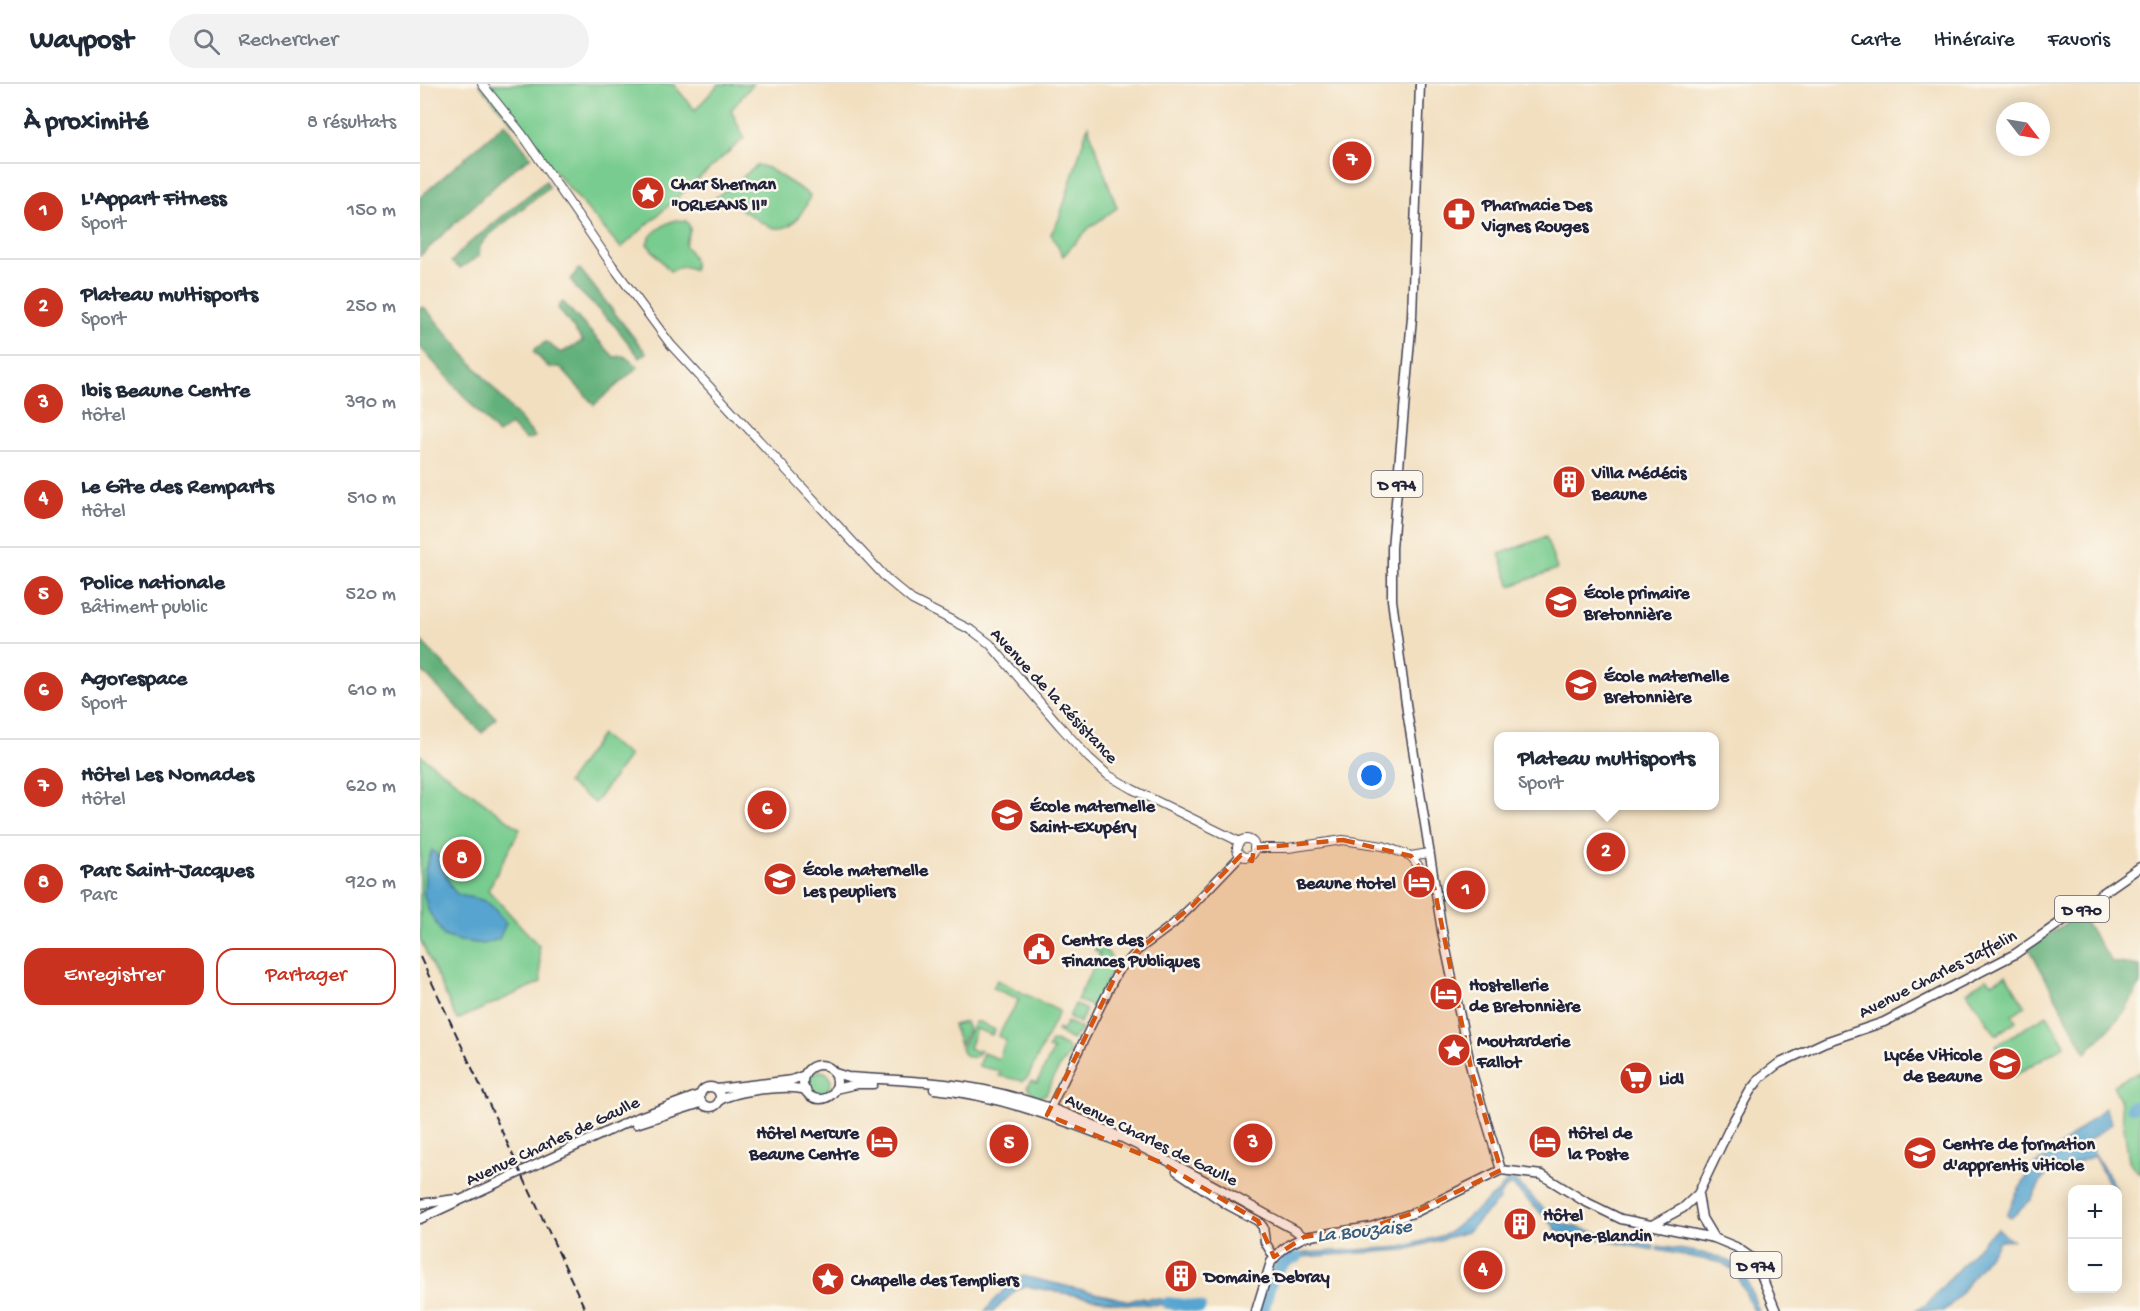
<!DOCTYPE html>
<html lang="fr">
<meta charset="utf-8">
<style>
body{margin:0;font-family:"Gochi Hand",sans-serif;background:#f2f2f3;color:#1f2937}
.controls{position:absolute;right:18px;bottom:18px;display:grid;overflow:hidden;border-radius:12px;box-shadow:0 3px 15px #0003}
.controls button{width:54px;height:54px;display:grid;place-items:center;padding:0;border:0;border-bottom:2px solid #e0e1e3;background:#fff;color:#1f2937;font:30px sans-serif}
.compass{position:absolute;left:1576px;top:18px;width:54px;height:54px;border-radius:50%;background:#fff;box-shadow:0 3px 15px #0003;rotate:121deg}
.you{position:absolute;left:952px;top:692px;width:21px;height:21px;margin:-15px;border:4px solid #fff;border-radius:50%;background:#1a73e8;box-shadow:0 0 0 9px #1a73e833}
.badge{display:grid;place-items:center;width:39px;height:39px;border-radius:50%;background:#c8321e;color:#fff;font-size:20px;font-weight:700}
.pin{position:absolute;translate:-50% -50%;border:3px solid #fff;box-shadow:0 2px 6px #0006}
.popup{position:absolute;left:1074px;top:648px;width:225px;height:78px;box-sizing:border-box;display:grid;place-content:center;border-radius:12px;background:#fff;filter:drop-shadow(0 2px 4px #0005);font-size:20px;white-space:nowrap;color:#747a83}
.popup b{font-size:22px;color:#1f2937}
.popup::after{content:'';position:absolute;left:50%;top:100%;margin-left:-12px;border:12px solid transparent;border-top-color:#fff}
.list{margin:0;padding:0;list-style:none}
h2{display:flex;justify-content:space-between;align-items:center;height:78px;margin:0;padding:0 24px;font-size:26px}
h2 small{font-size:20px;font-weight:400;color:#747a83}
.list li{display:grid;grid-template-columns:39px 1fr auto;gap:18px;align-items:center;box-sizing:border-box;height:96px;padding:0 24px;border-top:2px solid #e0e1e3}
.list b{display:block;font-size:22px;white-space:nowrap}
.list p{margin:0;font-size:20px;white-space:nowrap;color:#747a83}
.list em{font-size:20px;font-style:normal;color:#747a83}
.actions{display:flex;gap:12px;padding:18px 24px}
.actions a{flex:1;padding:14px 0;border:2px solid #c8321e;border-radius:18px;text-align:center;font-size:21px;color:#c8321e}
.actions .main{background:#c8321e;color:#fff}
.icon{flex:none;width:33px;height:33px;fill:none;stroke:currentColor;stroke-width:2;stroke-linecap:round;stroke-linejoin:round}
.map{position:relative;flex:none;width:1720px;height:1227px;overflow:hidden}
header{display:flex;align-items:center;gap:36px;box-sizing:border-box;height:84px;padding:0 30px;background:#fff;border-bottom:2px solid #e0e1e3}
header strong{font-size:28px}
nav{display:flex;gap:33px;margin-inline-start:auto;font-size:21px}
.search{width:420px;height:54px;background:#f2f2f3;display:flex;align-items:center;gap:15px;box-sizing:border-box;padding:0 21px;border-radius:33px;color:#747a83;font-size:22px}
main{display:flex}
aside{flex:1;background:#fff}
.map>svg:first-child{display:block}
.green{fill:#78cc8f;stroke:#4d7765;stroke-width:1.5}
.forest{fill:#62b07a;stroke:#42695a;stroke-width:1.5}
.water{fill:#56a4cf;stroke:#3c6385;stroke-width:1.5}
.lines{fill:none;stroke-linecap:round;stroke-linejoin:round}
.river{stroke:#56a4cf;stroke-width:12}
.tertiary-casing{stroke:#413e4f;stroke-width:10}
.secondary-casing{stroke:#413e4f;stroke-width:10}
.primary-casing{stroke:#413e4f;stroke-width:11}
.tertiary{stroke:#fff;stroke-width:7}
.secondary{stroke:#fff;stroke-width:8}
.primary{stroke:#fff;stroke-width:8}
.rail{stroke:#22223b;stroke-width:2;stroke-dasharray:9 4.5;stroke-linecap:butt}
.marked{fill:#d45411;fill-opacity:0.2;stroke:#d45411;stroke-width:4.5;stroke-dasharray:12 8;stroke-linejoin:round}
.labels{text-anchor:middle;stroke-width:5;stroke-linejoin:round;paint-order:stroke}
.shield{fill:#fbf7ec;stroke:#636270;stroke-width:1.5}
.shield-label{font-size:16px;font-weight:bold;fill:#22223b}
.poi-label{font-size:18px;font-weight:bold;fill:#22223b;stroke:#fbf7ec;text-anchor:start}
.street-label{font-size:18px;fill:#22223b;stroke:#fbf7ec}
.water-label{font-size:20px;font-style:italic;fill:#395c7e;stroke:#fbf7ec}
</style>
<header>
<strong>Waypost</strong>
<div class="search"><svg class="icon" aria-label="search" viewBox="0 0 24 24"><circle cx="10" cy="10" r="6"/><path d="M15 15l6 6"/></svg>Rechercher</div>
<nav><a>Carte</a><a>Itinéraire</a><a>Favoris</a></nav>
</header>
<main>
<aside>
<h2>À proximité<small>8 résultats</small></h2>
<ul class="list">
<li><span class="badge">1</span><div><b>L'Appart Fitness</b><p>Sport</p></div><em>150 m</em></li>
<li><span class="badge">2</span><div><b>Plateau multisports</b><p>Sport</p></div><em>250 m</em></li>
<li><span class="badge">3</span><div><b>Ibis Beaune Centre</b><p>Hôtel</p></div><em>390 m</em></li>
<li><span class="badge">4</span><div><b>Le Gîte des Remparts</b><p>Hôtel</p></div><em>510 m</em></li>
<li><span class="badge">5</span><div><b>Police nationale</b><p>Bâtiment public</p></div><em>520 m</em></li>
<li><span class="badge">6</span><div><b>Agorespace</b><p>Sport</p></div><em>610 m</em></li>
<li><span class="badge">7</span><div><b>Hôtel Les Nomades</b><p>Hôtel</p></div><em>620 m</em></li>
<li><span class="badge">8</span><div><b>Parc Saint-Jacques</b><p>Parc</p></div><em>920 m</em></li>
</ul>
<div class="actions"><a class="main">Enregistrer</a><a>Partager</a></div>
</aside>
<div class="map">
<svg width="1720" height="1227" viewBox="0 0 1720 1227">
<rect width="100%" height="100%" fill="#fbf7ec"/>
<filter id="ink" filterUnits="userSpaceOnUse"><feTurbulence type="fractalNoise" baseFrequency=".0167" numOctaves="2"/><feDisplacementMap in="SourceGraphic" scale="12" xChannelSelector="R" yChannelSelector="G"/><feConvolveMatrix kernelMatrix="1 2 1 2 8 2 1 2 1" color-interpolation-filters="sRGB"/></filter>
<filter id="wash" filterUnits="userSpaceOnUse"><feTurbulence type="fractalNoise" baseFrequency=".008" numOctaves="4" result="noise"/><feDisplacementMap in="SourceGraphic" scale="24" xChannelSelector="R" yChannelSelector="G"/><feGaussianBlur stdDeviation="1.35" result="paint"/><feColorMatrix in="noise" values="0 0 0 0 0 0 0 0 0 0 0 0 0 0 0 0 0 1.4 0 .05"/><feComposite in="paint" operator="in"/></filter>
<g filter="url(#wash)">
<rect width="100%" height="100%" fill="#f2dfc0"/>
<path class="green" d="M59,0h194l22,26 24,-26h34l-22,26 13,28 -123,110z
M668,42l29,82 -28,20 -26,28 -12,-22 8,-15z
M338,81l10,3 42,27c-1,8 -6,14 -11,21 -22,31 -47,-5 -70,-13 -6,-2 -14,-1 -19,-1z
M256,136l10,1c9,10 0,15 -1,25 6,5 12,16 8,24 -9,-6 -14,-3 -23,1l-23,-27c2,-11 19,-21 29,-24z
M1126,453l11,32 -46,17 -12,-32z
M181,651l28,21 -34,47 -28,-20z
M0,671l100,74 -32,61 51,56 2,36 -84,38 -37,-81z
M357,716l5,11 -1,2 -22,8 -2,-1 -4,-12z
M1188,756l7,19 -10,4 -7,-19z
M672,857c10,7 23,13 21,28l-20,38 -16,-7 23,-47 -5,-2v-5l-4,-3z
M1586,891l19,31 -13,9 4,6 -20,14 -29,-43 20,-14 5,5z
M577,896l62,31 -31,66 -5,4 -24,-5 1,-5 -22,-5 5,-13 16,6 7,-19 -8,-4 21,-37 -26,-11z
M655,920l11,6 -6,13 -11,-6z
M1627,931l18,30 -51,31 -18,-31z
M545,938l3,8 -8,15 -7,-20z
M555,938h5l15,8 -3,5 -16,-6 -7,19 8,4 2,-3 2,1c-5,10 -17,10 -20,-2z
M647,938l15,7 -10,11 -15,-9 1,-2 4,2z
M635,957l14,7v6l-9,12 -14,28 -9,4 -10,-11 5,-6 5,2 16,-33 -5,-2 3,-6z
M389 998a11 11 0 1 1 22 0a11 11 0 1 1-22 0Z
M1720,987v103l-11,-12 -9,-62 -7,-15z"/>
<path class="forest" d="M85,39l26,34 -20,14 -91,85v-59z
M126,97l3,6 -61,49 -8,10 -1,10 -19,12 -9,-6 16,-17z
M160,185l66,84 -6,5 -25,-32 -39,-38 -5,-8 6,-10z
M143,218l51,55 10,-1 14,11 -44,38 -34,-38 -11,1 -15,-16 2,-4 10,-6 15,11 22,-12 -25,-33 1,-3z
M0,223l5,1 110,129 -9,3 -16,-15 -12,9 -78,-87z
M0,556l76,78 -14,15 -62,-64z
M1659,830l33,48 28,4v18l-15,27 -39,42 -57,-105z"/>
<path class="water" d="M12,766c13,9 12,30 23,42 7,7 22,4 31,10 8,4 14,14 20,21l-7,16 -15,5 -24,-3 -16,-5 -16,-26 -4,-15 1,-25z
M1685,1024l7,15 -29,22 6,-1 27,45 -5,-1 -9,1 7,-4 -15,-29 -23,9 -19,5 -11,11 -9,18 -21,19 -4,-3 9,-21 18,-29 9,-5z
M1093,1096l6,4 33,33 11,7 91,22 -1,4 -97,-19 -1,-4 -42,-41 -6,1 -8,9 1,3 -33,33 -62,18 -103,7 -18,7 -3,-2 11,-7 11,-2 99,-6 45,-13 51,-42 9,-11z
M1578,1144l8,8 6,4h-12l-46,62 -11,9h-28l11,-6 60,-67z
M1238,1162c21,4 66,7 81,22 10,11 14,30 20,43h-5l-19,-40 -13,-8 -65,-13z
M603,1192l107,25 13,-4 1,3 5,-2 34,4 2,3 -62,-1 -98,-18 -9,4 -22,21h-9l26,-29z"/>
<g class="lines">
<path class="river" d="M1712,1023l8,-1
M748,1219l32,4
M843,1227c7,-23 8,-47 34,-54"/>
</g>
</g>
<g filter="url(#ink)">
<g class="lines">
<g class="tertiary-casing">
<path id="tertiary" d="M628,1029l69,-140 20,-22 35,-26 20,-19 49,-51"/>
</g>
<g class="secondary-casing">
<path id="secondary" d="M62,0l40,50 90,131 59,80 216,234 25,21 61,31 17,13 70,82 29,32 19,17 24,14 108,53
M817 764a9 9 0 1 1 18 0a9 9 0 1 1-18 0Z
M834,764h34l55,-8 40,6 28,10 23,31
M991,772l18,-3"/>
</g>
<g class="primary-casing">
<path id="primary" d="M1000,0l-8,233 -20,231v52l15,111 35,220 30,142 29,97
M383 998a17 17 0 1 1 34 0a17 17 0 1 1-34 0Z
M415,989l13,4c45,3 92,4 136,13 112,22 211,87 311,140l9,7
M280 1013a10 10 0 1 1 20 0a10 10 0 1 1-20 0Z
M297,1005l75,-9 13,-5
M415,1005l22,-5h16
M514,1005c62,6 122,28 180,51
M300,1016c17,-9 67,-16 86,-10
M216,1040l65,-21
M757,1087l51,34 30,16 5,6 2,15 9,15
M1278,1110l4,24 12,20
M0,1120l36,-5
M0,1135l214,-100 65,-24
M1230,1142l33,-18 15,-14 33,-69 19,-34 11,-14 17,-13 47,-22 59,-20 131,-68 125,-87
M836,1227l15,-49 11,-12 8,-6 14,-7 67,-10 45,-15 85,-42 41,5 42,26 37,18 93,19 22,9 13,9 10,14 17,41"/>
</g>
<use href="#tertiary" class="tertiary"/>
<use href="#secondary" class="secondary"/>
<use href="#primary" class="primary"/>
<path class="rail" d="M0,873l166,354"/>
</g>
</g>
<path class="marked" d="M923,756l68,16 23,31 38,186 29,97 -85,42 -45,15 -67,10 -30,20 -16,-36 -96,-58 -115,-48 70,-142 20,-22 55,-45 49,-51 11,6 2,-13z"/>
<defs>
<g id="sight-disc" transform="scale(1.725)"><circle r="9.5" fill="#c8321e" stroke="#fbf7ec"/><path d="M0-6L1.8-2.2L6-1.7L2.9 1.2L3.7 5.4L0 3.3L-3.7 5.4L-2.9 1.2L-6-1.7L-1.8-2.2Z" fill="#fff"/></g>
<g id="pharmacy-disc" transform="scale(1.725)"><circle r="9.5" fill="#c8321e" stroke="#fbf7ec"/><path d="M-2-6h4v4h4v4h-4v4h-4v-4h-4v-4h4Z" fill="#fff"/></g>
<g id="building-disc" transform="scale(1.725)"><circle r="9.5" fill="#c8321e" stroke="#fbf7ec"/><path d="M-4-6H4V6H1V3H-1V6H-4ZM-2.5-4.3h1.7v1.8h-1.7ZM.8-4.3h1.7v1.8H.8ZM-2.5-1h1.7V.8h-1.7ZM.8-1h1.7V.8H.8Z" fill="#fff"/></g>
<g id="school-disc" transform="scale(1.725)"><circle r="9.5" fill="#c8321e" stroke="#fbf7ec"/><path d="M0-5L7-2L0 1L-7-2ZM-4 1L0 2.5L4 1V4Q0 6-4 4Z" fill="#fff"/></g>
<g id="hotel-disc" transform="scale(1.725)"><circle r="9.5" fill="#c8321e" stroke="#fbf7ec"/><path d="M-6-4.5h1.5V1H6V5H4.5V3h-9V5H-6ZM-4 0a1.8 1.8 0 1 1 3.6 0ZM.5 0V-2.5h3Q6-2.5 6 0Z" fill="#fff"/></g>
<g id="civic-disc" transform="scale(1.725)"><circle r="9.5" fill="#c8321e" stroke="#fbf7ec"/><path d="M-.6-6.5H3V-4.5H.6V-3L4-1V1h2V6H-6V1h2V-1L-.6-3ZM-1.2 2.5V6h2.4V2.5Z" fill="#fff"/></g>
<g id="supermarket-disc" transform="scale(1.725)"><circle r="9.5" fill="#c8321e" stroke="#fbf7ec"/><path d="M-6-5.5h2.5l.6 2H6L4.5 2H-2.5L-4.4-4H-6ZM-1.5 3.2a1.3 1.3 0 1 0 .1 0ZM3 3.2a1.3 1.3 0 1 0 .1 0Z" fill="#fff"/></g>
<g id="university-disc" transform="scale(1.725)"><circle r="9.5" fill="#c8321e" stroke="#fbf7ec"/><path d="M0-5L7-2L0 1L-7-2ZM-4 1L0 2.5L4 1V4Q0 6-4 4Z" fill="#fff"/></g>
</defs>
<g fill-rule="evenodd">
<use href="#sight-disc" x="228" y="109"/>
<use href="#pharmacy-disc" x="1039" y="130"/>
<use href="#building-disc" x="1149" y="398"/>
<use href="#school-disc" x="1141" y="518"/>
<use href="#school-disc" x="1161" y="601"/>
<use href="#school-disc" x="587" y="731"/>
<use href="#school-disc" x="360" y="795"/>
<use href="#hotel-disc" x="999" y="798"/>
<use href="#civic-disc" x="619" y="865"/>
<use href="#hotel-disc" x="1026" y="910"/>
<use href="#sight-disc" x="1034" y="966"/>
<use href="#school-disc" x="1585" y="980"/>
<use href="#supermarket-disc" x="1216" y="994"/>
<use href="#hotel-disc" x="462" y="1058"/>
<use href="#hotel-disc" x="1125" y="1058"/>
<use href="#university-disc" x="1500" y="1069"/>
<use href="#building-disc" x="1100" y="1140"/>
<use href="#building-disc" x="761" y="1192"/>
<use href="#sight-disc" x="408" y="1195"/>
</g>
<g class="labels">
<g class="shield">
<rect x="951.5" y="387" width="51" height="26" rx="4.5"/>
<rect x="1635" y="812" width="54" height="26" rx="4.5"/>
<rect x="1310.5" y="1168" width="51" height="26" rx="4.5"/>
</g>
<g class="shield-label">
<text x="977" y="406">D 974</text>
<text x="1662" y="831">D 970</text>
<text x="1336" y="1187">D 974</text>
</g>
<g class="poi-label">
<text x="251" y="105">Char Sherman<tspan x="251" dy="21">"ORLEANS II"</tspan></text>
<text x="1062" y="126">Pharmacie Des<tspan x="1062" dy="21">Vignes Rouges</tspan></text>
<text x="1172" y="394">Villa Médécis<tspan x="1172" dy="21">Beaune</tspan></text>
<text x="1164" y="514">École primaire<tspan x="1164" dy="21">Bretonnière</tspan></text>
<text x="1184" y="597">École maternelle<tspan x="1184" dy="21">Bretonnière</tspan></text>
<text x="610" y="727">École maternelle<tspan x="610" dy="21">Saint-Exupéry</tspan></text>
<text x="383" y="791">École maternelle<tspan x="383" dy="21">Les peupliers</tspan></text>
<text x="976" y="804" text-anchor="end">Beaune Hotel</text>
<text x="642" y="861">Centre des<tspan x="642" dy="21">Finances Publiques</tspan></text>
<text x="1049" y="906">Hostellerie<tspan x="1049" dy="21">de Bretonnière</tspan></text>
<text x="1057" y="962">Moutarderie<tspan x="1057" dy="21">Fallot</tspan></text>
<text x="1562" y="976" text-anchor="end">Lycée Viticole<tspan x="1562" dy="21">de Beaune</tspan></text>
<text x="1239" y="1000">Lidl</text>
<text x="439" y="1054" text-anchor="end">Hôtel Mercure<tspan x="439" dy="21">Beaune Centre</tspan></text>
<text x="1148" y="1054">Hôtel de<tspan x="1148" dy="21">la Poste</tspan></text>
<text x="1523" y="1065">Centre de formation<tspan x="1523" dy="21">d'apprentis viticole</tspan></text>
<text x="1123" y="1136">Hôtel<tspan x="1123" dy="21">Moyne-Blandin</tspan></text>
<text x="784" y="1198">Domaine Debray</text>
<text x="431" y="1201">Chapelle des Templiers</text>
</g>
<g class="street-label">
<text transform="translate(635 611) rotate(47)" y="6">Avenue de la Résistance</text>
<text transform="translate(1517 889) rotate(-27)" y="6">Avenue Charles Jaffelin</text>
<text transform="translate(732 1055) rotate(26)" y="6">Avenue Charles de Gaulle</text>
<text transform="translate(132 1056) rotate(-25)" y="6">Avenue Charles de Gaulle</text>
</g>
<g class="water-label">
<text transform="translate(944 1145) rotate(-6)" y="7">La Bouzaise</text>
</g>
</g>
</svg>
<div class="controls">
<button>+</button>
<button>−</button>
</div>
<svg class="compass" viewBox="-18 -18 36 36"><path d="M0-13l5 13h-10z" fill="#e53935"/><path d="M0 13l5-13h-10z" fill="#747a83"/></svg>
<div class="you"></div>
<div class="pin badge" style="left:1046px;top:806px">1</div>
<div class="pin badge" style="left:1186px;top:768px">2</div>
<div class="popup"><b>Plateau multisports</b>Sport</div>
<div class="pin badge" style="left:833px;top:1059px">3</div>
<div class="pin badge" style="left:1063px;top:1186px">4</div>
<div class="pin badge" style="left:589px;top:1060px">5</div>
<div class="pin badge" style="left:347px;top:726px">6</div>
<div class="pin badge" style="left:932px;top:77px">7</div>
<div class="pin badge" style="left:42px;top:775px">8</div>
</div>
</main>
